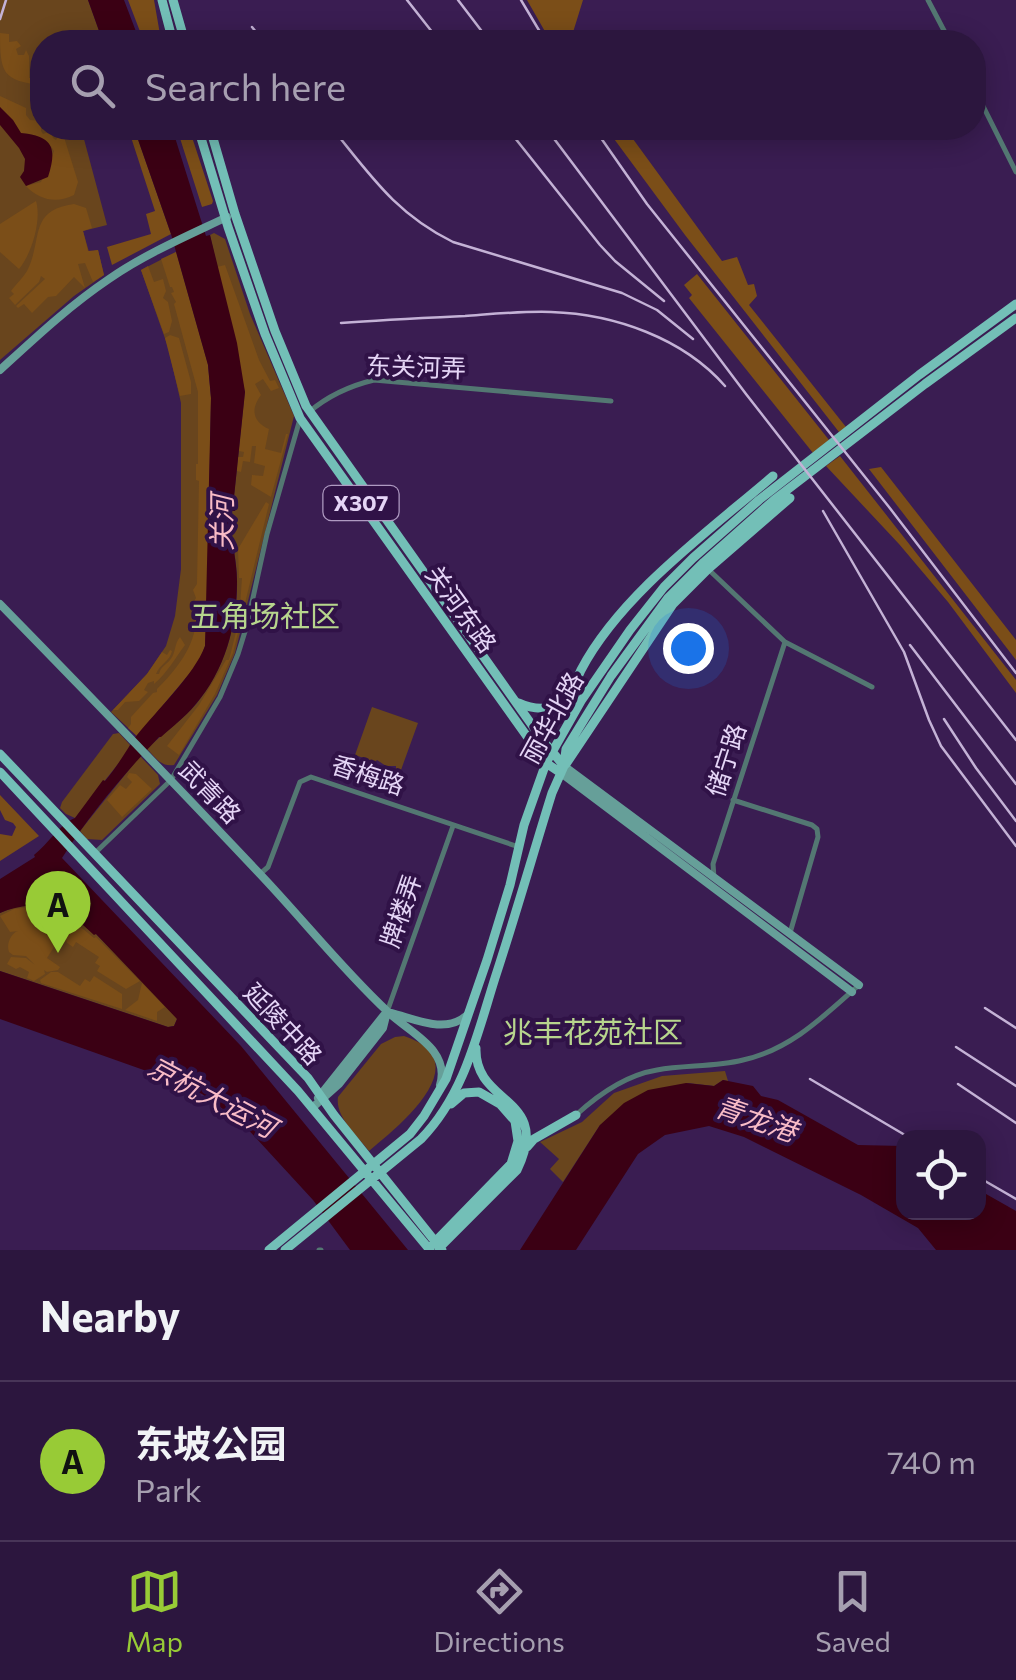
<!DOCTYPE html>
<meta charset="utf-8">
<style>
body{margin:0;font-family:Commissioner,"Noto Sans SC",sans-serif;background:#341f45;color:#f1f3f6}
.controls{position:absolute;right:30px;bottom:30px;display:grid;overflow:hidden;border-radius:20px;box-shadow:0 5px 25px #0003}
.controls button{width:90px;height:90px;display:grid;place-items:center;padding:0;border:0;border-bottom:2px solid #483558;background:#2c163e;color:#f1f3f6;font:50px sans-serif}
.you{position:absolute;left:688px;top:648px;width:35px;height:35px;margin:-25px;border:8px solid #fff;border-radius:50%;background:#1a73e8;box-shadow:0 0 0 15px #1a73e833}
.badge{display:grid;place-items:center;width:65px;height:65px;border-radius:50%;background:#98cb36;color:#111;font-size:32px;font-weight:700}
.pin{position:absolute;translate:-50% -82px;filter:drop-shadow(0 2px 5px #0008)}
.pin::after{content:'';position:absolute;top:52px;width:35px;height:30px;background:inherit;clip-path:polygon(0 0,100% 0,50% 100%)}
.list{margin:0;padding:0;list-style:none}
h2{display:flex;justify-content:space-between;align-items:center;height:130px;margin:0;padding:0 40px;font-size:42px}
h2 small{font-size:32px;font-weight:400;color:#a69fb0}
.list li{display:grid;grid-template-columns:65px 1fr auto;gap:30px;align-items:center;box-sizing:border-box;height:160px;padding:0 40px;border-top:2px solid #483558}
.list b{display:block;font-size:38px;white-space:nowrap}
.list p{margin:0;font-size:32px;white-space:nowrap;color:#a69fb0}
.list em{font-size:32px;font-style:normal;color:#a69fb0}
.icon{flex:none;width:55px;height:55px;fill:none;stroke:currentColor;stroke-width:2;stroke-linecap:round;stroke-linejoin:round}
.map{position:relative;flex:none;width:1016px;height:1250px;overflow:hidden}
.search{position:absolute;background:#2c163e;box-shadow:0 5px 25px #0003;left:30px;right:30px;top:30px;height:110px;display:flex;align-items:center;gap:25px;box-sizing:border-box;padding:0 35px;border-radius:40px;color:#a69fb0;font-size:38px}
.sheet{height:290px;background:#2c163e}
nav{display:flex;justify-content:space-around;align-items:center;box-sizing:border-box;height:140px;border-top:2px solid #483558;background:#2c163e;font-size:28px;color:#a69fb0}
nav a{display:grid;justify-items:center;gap:5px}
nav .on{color:#98cb36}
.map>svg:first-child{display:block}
.green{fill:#69451d}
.forest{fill:#7b4e18}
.water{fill:#3b0014}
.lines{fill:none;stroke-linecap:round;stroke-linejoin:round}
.street{stroke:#537772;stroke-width:5}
.secondary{stroke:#669f99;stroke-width:8}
.primary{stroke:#73bfb7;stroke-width:9}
.rail{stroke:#c4b2d6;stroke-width:2.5}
.labels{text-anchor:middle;stroke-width:8;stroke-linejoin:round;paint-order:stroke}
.shield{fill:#301247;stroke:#af9ac2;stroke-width:2.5}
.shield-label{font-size:22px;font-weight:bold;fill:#e5d5f6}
.street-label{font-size:25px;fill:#e5d5f6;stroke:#301247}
.water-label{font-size:28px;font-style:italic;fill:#f8bbc6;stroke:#301247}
.quarter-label{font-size:30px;fill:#b7d58d;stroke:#301247}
</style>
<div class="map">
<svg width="1016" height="1250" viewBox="0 0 1016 1250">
<rect width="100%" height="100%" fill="#3a1d52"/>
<path class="green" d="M0,0h88l15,42h-61v86h39l26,97 -24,6 6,21 9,-2 6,25 -30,21 -74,64z
M214,233l11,6 25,75 44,102 -59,237 -18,42 -43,70c-13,2 -18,-7 -27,-16 16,-16 35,-28 50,-46 28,-35 41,-79 40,-123 0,-24 -8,-46 -6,-69l4,-1v-5l-4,-1 3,-8 11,-104 -35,-157z
M176,252l32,113 -9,297 -62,74 -26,-24 36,-38 19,-28 9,-30 6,-47v-166l-13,-56 -27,-77z
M372,707l46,16 -17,47 -5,-1v-3h-10l-9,-6 -2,2 -20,-7z
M119,733l11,12 -4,9 -51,64 -9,-4 -6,-6 2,-6 51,-68z
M140,756l18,19 2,9 -58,56 -15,-1 -7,-8z
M55,901l17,11v2l24,20 79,80 2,5 -3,7 -6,1 -168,-56v-58c11,-5 21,-8 33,-9 10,-1 15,0 22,-3z
M404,1036c76,25 -5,90 -35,115 -12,-16 -34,-34 -31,-54l43,-53 14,-7z
M725,1071l3,10 -5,-1 -9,6 -26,-3 -88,42 -37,57 -13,-13 9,-10 -19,-17 42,-20 32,-29 48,-17z"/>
<path class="forest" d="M128,0h26l7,40 -17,2z
M527,0h56l-13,42h-19z
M0,33l9,1v8l8,-1 4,5 -5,3 2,6h6l2,-5 3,6v22l13,-1v8c-40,-4 -42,-13 -42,-52z
M0,96l26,12v7l4,5 12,1 -1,10 2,3 8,-3 2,7 3,2 4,-6h3l15,48 -4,13c-17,9 -35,5 -48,-9l15,-4 13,-31c-6,-11 -20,-18 -33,-18l-8,-13 -13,-13z
M128,128h6l37,106 -59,31 -5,-18 44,-13 -5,-20 9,-3z
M189,128l24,73 -1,3 -10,3 -24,-75z
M606,128h19l97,133 15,-4 11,28 6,-1 3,12 -8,9 97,122 -7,5 -154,-197z
M36,201c6,20 -5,54 -17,68l-19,-17v-28z
M74,204l12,4 6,20 -9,3 5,20 10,-1 6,25 -11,7 -8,-19 -7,1 7,24 -11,-11 -18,19 -8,1 -16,16 -8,-9 -6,4 -2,-2 29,-27 -4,-3 -2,6 -24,23 -6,-7 5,-4 -3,-3c5,-7 12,-13 16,-20 16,-31 1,-61 47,-67z
M176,252l32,113 3,33 -4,218 -2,30 -6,16 -62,74 -9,-8 3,-4v-7l22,-24 4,-1v-3c22,-22 47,-53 36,-86l3,-5 -3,-8 4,-6 2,-103 -3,-1v-16h2v-72l-24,-88 2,-2 -5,-9 3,-1 -2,-5h-2l-9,-28z
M225,265l34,95 11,21 5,-1 4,8 -8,3 -8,-12 -8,5 6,11c-11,14 -8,27 8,34l-4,20 16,4 5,-19h2l-17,63 -20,-12 1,-10 11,1 2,-10 -11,-3 2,-17h-4l-2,16 -7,-1 -2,11 -4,-1 1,-14h5l1,-5 -5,-1 6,-59 -28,-125z
M148,266l6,16 9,-3 3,12 -3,7 5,4 4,19 -3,11 -5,2 -23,-64z
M697,274l132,166 -16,13 -124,-155 3,-3 -8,-10z
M170,335l9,3 12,44v12l-11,2 -15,-58z
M840,456l176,224v13l-68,-91 -49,-58 -73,-78z
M881,467l135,173v20l-147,-191z
M266,502l3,2 -36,149 -18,41 -36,61 -12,-9 32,-41 27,-45h3l10,-40 3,-42h-3l-1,-29z
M180,637l5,8c-10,13 -17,27 -31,39v-3l-6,2 -4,7 4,2 -9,9 -14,1 -7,8h-5l34,-36 15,-22 5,3 3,-5 2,1c-2,10 -12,13 -16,23h3c2,-8 6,-8 11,-14 6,-7 4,-16 10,-23z
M129,773l7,1 16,15 -30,28 -15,-17 13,-15 6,4 6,-7 -5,-5z
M0,795l39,41 -39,25v-27l12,2 4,-9 -3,-4 -8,-3 -5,-10z
M36,906h7l-4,7 23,14 3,15 -6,-3 -12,19 13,9 -2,3 -11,2 -3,-2 1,4 -11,7 -7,-3 2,-6 -9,-5 -4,2 -9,-5 4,-7 15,1 9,7 -9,-9 -13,-1 -4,-3c-3,-8 2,-19 9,-21l-8,1 -10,-16 14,-7z
M72,920l22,18 2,-1 44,44 -14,8 -29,-18 3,-5 -5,-3 4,-6 -23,-15 -3,5 -6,-4 -4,-14h4z
M51,972h7l22,14 5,-7 5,3 4,-6 28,18v15l-81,-26 -1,-3z
M142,983l23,24 -8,5v9l-32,-11 13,-10z"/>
<path class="water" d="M88,0h36l16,42h-37z
M0,107l13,13 8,13c33,3 36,16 27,44l-22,9 -6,-9 4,-6 1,-12 -6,-11 -19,-23z
M134,128h38l34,108 4,-1 27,108 8,49 -11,105 -3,6 5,1 -1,7h-4c-2,24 6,47 6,70 0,44 -12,90 -42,124 -10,12 -23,22 -34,32h-2c-36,38 -69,77 -97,121l179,188 167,204h-58l-37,-50 -57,-62 -15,-16 -39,-28 -33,-15 -169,-60v-48l168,56 6,-1 3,-7 -81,-85 -2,1 -11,-10 1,-2 -13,-9 1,-3 -16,-10c-15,5 -36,3 -56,12v-34l35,-22 -1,-2c14,-11 26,-31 41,-37l28,-38 2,1c13,-15 21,-31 32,-46 20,-25 57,-60 68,-89l6,-248 -3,-33 -37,-131z
M723,1080l30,6 8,10 17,4 80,45 45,1 1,66h74l1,-22 37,21v39h-80l-18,-22 -57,-33 -117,-58 -35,-11 -44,9 -27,19 -62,96h-56l80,-125 24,-22 24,-13 38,-7 28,3z"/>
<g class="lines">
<path class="street" d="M928,0l22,42
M974,88l42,84
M309,412c20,-17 40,-26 65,-32l237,21
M708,569l77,73 87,45
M733,800l79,25 5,4 1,8 -28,96
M95,853l76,-73 49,-83 18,-43 9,-29 20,-91 33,-115
M260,874l8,-7 32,-85 11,-5 208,70
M714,878l-1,-14 72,-222
M387,1012l66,-186
M576,1115c23,-21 50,-40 81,-45 28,-5 58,-3 86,-10 47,-10 81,-44 116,-75
M319,1250h2"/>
<path class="secondary" d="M0,370c35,-32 69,-64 109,-91 36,-25 78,-43 118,-62
M0,604c87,89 173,178 258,268 43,45 84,97 129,139 21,21 64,38 53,74
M564,766l295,219
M561,773l291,219
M391,1013c24,6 54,21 75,3
M318,1098l66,-83
M312,1108l27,-24 44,-56 4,-16"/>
<path class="primary" d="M162,0l11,42
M173,0l12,42
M198,128l30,99 37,107 35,84 246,345 15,10
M210,128l25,86 40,117 31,75 238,336 20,24
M519,703c19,9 39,6 55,-7
M567,715c5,-14 8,-34 14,-45 40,-76 128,-139 192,-194
M0,754l308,324 26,37 108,135
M566,764l107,-160 35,-35 82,-71
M0,772l298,319 132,159
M527,1147l7,-8 42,-24
M433,1244l78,-80 7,-23 -3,-20 -15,-17 -21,-12 -15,1 -13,11
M439,1248l78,-78c36,-74 -43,-64 -41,-122
M269,1250l141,-116 14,-18 22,-37 41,-119 23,-75 14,-60 22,-62 35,-62 49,-71 34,-43 29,-29 66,-58 160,-125 97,-71
M285,1250l136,-111c43,-44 56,-104 74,-161 20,-61 38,-124 57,-185l12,-27 2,-17 19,-31 26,-42 57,-78 36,-36 70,-62 151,-116 91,-66"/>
<path class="rail" d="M407,0l33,42
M458,0l32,42
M521,0l25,42
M0,19l6,-19
M252,27l12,15
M332,128c39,48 64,86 121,114l169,51 35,17 36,29
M507,128l93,117 15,16 49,40
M546,128l200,266 270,346
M594,128l53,76 242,303 127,166
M341,323c41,-3 83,-5 124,-7 28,-2 57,-5 86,-4 63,2 132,26 174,74
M823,511l81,141 25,68 12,26 75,100
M910,645l106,139
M944,719l32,49 40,53
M985,1008l31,20
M956,1047l60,39
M810,1079l100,59
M958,1084l58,39
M978,1177l38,22"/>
</g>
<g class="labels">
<rect class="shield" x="323.5" y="486" width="75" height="34" rx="8"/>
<g class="shield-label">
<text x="361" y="511">X307</text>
</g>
<g class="street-label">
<text transform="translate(416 367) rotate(2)" y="9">东关河弄</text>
<text transform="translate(461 609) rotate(54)" y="9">关河东路</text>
<text transform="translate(552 718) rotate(-61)" y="9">丽华北路</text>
<text transform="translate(726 760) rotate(-72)" y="9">储宁路</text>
<text transform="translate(368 775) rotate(18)" y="9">香梅路</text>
<text transform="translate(210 792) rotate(46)" y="9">武青路</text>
<text transform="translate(401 911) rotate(-71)" y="9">牌楼弄</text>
<text transform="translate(283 1024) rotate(47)" y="9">延陵中路</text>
</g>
<g class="water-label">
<text transform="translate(222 523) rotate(-90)" y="10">关河</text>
<text transform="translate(212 1097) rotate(28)" y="10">京杭大运河</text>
<text transform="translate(756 1119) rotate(19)" y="10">青龙港</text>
</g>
<g class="quarter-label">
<text x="265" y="627">五角场社区</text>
<text x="593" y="1043">兆丰花苑社区</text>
</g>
</g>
</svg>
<div class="controls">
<button><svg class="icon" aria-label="locate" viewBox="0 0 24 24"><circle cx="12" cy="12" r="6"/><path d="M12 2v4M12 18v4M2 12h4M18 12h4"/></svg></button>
</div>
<div class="you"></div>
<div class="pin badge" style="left:58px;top:953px">A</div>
<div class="search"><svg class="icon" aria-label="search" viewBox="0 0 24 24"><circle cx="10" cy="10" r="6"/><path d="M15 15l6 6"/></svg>Search here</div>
</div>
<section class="sheet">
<h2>Nearby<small></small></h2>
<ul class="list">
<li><span class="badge">A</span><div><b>东坡公园</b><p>Park</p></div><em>740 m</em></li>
</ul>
</section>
<nav>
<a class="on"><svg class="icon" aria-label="map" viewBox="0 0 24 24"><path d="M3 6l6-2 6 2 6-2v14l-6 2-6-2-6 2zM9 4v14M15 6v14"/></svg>Map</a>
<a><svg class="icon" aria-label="directions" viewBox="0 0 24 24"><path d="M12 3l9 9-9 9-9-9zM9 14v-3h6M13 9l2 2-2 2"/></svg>Directions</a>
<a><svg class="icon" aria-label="saved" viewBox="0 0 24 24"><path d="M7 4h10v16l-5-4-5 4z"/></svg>Saved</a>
</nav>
